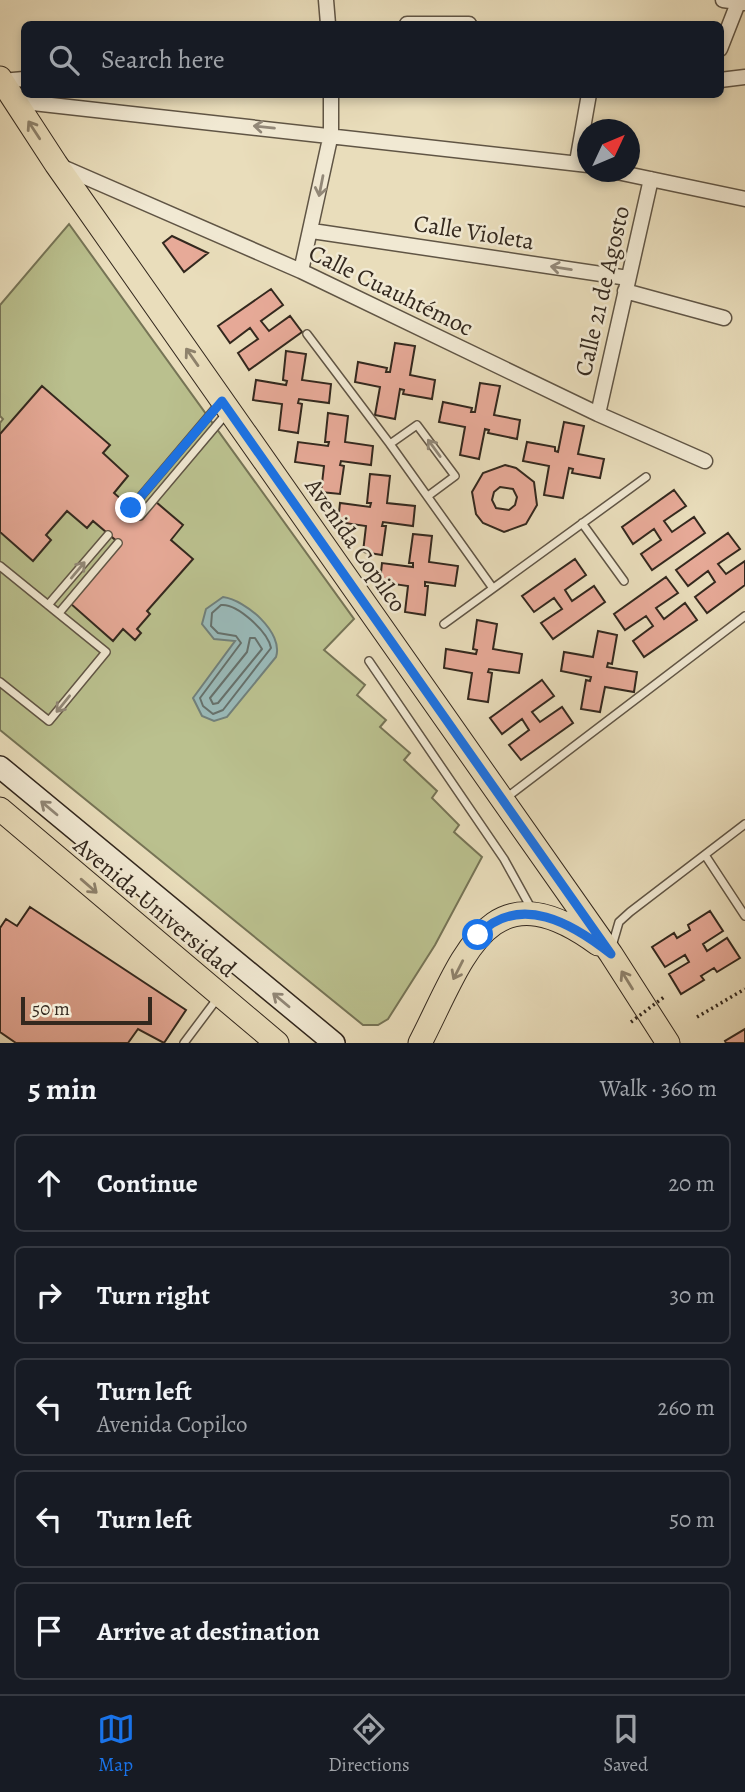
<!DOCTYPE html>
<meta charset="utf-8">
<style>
body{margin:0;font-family:Alegreya,serif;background:#20242c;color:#f1f3f6}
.compass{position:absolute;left:577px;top:119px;width:63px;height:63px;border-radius:50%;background:#171b24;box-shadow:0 4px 10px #0003;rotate:46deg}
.scale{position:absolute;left:21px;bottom:18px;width:131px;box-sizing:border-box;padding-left:7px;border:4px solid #33281e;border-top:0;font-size:19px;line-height:24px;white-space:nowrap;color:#33281e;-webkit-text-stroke:5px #f1e9d3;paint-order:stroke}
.stop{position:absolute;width:21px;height:21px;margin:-16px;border:5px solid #1a73e8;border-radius:50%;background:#fff}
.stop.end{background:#1a73e8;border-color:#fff;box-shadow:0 2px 7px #0008}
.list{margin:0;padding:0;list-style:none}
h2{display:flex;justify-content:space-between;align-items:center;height:91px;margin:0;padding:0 28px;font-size:30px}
h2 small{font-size:23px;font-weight:400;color:#9ea1a6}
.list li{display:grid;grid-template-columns:46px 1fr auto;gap:21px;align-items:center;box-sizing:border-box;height:98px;margin:0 14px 14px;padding:0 14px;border:2px solid #363941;border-radius:10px}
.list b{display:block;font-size:26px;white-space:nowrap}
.list p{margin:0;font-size:23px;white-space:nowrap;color:#9ea1a6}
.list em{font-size:23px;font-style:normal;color:#9ea1a6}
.icon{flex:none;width:38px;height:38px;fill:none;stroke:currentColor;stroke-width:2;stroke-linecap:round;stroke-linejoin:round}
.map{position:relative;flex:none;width:745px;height:1043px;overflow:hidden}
.search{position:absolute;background:#171b24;box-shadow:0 4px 10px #0003;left:21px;right:21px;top:21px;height:77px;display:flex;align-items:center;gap:18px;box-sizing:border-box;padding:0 24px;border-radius:10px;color:#9ea1a6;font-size:26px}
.sheet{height:651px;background:#171b24}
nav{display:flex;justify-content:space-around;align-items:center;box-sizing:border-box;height:98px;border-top:2px solid #363941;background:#171b24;font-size:19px;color:#9ea1a6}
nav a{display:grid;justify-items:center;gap:4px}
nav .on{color:#1a73e8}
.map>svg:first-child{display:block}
.green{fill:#bac08e;stroke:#767456;stroke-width:2}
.water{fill:#9abab9;stroke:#71807b;stroke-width:2}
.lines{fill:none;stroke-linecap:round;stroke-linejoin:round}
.shore{stroke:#66716c;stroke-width:2}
.building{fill:#e7aa98;stroke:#33281e;stroke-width:2;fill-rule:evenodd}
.lane-casing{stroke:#605545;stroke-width:10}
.street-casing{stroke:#605545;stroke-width:17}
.secondary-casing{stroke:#33281e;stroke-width:24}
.primary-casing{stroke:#33281e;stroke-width:25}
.path{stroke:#33281e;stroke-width:3.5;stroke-dasharray:2 3.5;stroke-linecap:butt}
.lane{stroke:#f1e9d3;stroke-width:7}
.street{stroke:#f1e9d3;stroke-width:14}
.secondary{stroke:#f1e9d3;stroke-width:21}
.primary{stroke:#e9ddbb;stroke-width:23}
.path-bridge{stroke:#33281e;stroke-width:3.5;stroke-dasharray:2 3.5;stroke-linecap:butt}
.oneway{stroke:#928878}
.oneway2{stroke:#8e826c}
.route{stroke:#1a73e8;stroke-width:9}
.labels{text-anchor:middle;stroke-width:5;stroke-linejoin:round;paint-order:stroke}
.street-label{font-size:24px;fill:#33281e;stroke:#f1e9d3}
</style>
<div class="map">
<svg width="745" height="1043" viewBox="0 0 745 1043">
<rect width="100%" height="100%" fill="#e9ddbb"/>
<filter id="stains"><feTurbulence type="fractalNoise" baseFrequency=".00286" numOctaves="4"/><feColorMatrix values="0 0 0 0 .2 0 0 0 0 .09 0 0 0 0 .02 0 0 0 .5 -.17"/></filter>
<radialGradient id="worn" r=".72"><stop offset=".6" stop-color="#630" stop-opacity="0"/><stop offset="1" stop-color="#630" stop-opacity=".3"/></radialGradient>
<path class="green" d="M69,224l285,395 -30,31 41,35 -8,10 29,25 -6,7 30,26 -6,7 33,31 -5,7 27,27 -5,7 28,25 -47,88 -47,74 -10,6h-15l-363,-295v-307l3,-4 -3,-3v-111z"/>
<path class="water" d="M223,597c23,3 61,36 53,60l-49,60 -13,4 -12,-5 -9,-18 42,-57 -21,-2 -12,-15 4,-15z"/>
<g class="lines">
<path class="shore" d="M221,605c16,-2 47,27 50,43l-48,62 -10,4 -10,-8 -3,-8 41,-55 -5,-7 -18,-3 -7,-7 1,-13z
M255,638l7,11 -44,54 -5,1 -3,-6 37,-46 3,-14z"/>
</g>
<path class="building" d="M172,236l36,17 -24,19 -21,-29z
M271,289l12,16 -22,16 8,10 21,-15 12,16 -53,38 -11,-17 20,-14 -8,-11 -20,15 -12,-17z
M395,343l20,3 -5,29 25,5 -3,19 -29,-5 1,-4 -4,-1 -5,30 -20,-4 5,-28 -25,-5 3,-20 29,6 -1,4h4z
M286,351l20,3 -4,26 29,4 -2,19 -30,-4 -1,4 4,1 -4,29 -19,-3 3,-26 -29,-4 3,-20 30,5 1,-4 -4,-1z
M480,383l20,3 -6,29 26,5 -3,19 -29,-6 1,-3 -4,-1 -6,30 -19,-4 5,-28 -26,-5 4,-20 29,6 -1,4h4z
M42,386l68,59 -7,8 25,23 -14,17 28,25 14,-16 27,23 -12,15 22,19 -46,52 3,3 -13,15 4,4 -6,7 -12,-11 -10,12 -42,-37 49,-60 -27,-23 -6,7 -20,-17 -21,24 5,5 -18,21 -33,-29v-98z
M328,413l20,3 -3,26 28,4 -2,19 -30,-4 -1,4 4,1 -4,28 -19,-2 3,-26 -29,-4 3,-20 30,4 1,-4h-4z
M564,422l20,4 -6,28 26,5 -4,19 -28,-5 1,-4 -4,-1 -6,30 -19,-3 5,-29 -26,-5 4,-19 28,5v4l3,1z
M505,465l11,3 18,14 3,23 -11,19 -22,8 -21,-9 -7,-9 -4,-22 11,-19zM500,487l13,2 4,8 -2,8 -6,5 -13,-2 -4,-8 2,-8z
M370,474l20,2 -3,27 28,3 -2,20 -30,-4 -1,4h4l-4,29 -19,-3 3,-26 -28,-4 2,-19 30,4 1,-4h-4z
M674,490l12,16 -22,15 8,11 22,-15 11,16 -53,37 -11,-16 20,-14 -7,-11 -21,15 -11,-17z
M728,533l12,16 -22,15 8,10 19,-13v24l-38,28 -12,-16 20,-15 -7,-11 -20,15 -12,-16z
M413,534l19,2 -3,26 29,4 -3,20 -30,-4v4h3l-3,29 -20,-3 3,-26 -28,-4 2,-19 31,4v-4h-4z
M575,559l11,16 -21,15 7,11 22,-15 11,16 -52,37 -12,-16 21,-14 -8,-11 -20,14 -12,-16z
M666,577l12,16 -22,15 8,11 21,-16 12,17 -53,37 -11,-16 20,-15 -7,-10 -21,14 -11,-16z
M477,620l20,4 -4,25 29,5 -3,19 -30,-4 -1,3 4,1 -4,29 -20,-3 4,-26 -28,-5 2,-19 30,5 1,-4 -4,-1z
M598,631l19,4 -5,29 -4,-1 -1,4 30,5 -3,20 -29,-5 -5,25 -19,-3 5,-29 4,1 1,-4 -30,-6 3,-19 29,5z
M542,680l12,16 -22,16 8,10 22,-15 11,16 -52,37 -12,-15 20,-15 -7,-11 -20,15 -12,-16z
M30,907l156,103 -22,33 -26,-14 -10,14h-112l-16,-11v-104l6,-9 11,7z
M710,911l13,20 -20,13 4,7 20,-13 13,20 -23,14 -3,-4 -13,8 3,4 -23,14 -12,-20 20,-12 -4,-7 -20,12 -13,-20 22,-14 3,5 13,-8 -2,-5z
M745,1029v14h-19l-1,-2z"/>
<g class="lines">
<g class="lane-casing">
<path id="lane" d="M307,334l83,110
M428,496l27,-20 -38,-51 -27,19 102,143
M131,508l88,-104
M140,516l86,-102
M582,523l42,58
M0,566l106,86 -57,69 -49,-39
M48,605l60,-70
M59,613l59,-70
M444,624l202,-147
M369,661l135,198 27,49
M506,798l239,-182
M705,855l40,61
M612,946l7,-24 11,-10 115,-88
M184,1043l33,-44"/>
</g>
<g class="street-casing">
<path id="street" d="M326,0l2,24
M723,0l22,3
M407,24h62
M720,49l18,-46
M720,80l25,-3
M2,81l22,-2
M15,101l573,64
M577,162l12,-68
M60,166l241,105 297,143 107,47
M617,172l128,27
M312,231l316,47
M301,271l30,-137v-40
M625,291l99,27
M598,414l53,-235"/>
</g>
<g class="secondary-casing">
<path id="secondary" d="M0,767l334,276"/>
</g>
<g class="primary-casing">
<path id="primary" d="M0,78l56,86 555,790 57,89
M0,809l277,234
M420,1043c43,-83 68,-180 178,-99"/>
</g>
<path class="path" d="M697,1017l48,-28"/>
<use href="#lane" class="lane"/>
<use href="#street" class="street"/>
<use href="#secondary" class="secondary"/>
<use href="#primary" class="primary"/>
<path class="path-bridge" d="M631,1022l33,-25"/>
</g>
<defs><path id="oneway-shaft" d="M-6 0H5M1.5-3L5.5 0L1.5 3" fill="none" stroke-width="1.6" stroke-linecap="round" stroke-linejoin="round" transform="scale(1.75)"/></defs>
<g class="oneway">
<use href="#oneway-shaft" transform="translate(264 127) rotate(-174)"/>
<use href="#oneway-shaft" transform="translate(321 186) rotate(101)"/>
<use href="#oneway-shaft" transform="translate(561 268) rotate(-171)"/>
<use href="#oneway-shaft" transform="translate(434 448) rotate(-126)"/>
<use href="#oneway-shaft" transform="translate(78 570) rotate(-50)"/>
<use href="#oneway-shaft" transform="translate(63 704) rotate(129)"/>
<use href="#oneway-shaft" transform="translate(49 808) rotate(-140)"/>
<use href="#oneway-shaft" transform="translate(281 1000) rotate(-140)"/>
</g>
<g class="oneway2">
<use href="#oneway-shaft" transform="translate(34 130) rotate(-123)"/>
<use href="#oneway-shaft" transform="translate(192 357) rotate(-125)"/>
<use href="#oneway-shaft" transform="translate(89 886) rotate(41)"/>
<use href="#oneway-shaft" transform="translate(458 970) rotate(117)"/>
<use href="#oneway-shaft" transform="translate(627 980) rotate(-122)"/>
</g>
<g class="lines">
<path class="route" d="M131,508l91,-107 389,553c-38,-30 -91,-62 -133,-19"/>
</g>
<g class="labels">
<g class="street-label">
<text transform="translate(474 232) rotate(9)" y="8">Calle Violeta</text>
<text transform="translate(391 290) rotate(26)" y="8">Calle Cuauhtémoc</text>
<text transform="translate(602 291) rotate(-77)" y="8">Calle 21 de Agosto</text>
<text transform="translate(356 545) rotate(55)" y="8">Avenida Copilco</text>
<text transform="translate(155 907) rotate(40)" y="8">Avenida Universidad</text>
</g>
</g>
<rect width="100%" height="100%" filter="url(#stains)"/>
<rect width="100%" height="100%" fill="url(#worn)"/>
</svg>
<svg class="compass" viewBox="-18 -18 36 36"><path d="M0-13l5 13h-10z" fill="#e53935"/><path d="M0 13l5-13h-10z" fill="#9ea1a6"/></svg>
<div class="scale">50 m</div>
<div class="stop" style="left:478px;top:935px"></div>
<div class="stop end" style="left:131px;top:508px"></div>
<div class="search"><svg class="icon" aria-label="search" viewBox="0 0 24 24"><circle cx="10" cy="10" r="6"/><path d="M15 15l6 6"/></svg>Search here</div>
</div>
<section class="sheet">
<h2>5 min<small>Walk · 360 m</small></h2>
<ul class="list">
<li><svg class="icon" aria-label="ahead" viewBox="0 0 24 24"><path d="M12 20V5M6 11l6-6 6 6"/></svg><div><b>Continue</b></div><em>20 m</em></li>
<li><svg class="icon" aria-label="right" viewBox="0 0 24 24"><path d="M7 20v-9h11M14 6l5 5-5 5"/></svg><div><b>Turn right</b></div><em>30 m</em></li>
<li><svg class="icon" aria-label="left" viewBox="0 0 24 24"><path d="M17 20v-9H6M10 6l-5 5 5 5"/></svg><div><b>Turn left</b><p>Avenida Copilco</p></div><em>260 m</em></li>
<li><svg class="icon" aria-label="left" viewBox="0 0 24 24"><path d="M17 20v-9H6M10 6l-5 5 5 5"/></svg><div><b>Turn left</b></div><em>50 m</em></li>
<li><svg class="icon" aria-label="arrive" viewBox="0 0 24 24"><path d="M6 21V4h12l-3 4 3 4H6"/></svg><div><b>Arrive at destination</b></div></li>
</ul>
</section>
<nav>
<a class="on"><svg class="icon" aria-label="map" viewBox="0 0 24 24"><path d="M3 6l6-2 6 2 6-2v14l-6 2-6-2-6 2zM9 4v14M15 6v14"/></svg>Map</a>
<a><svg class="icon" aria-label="directions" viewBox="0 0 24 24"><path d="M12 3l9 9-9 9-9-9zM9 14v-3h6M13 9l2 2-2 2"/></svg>Directions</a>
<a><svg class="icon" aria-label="saved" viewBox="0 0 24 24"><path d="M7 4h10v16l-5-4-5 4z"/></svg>Saved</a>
</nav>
